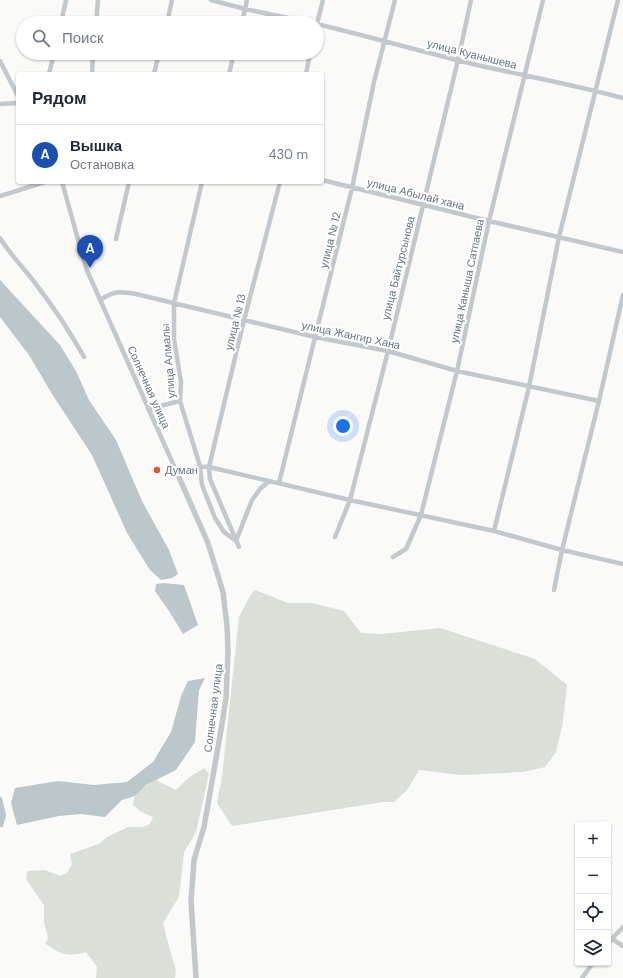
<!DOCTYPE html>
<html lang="ru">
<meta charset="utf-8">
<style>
body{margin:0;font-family:"DM Sans",sans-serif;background:#f2f2f3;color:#1f2937}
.controls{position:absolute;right:12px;bottom:12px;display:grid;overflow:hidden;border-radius:4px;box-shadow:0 1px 3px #0004}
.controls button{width:36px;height:36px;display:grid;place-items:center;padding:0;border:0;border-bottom:1px solid #e0e1e3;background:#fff;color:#1f2937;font:20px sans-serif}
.you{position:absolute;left:343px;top:426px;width:14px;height:14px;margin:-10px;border:3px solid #fff;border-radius:50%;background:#1a73e8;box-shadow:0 0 0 6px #1a73e833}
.badge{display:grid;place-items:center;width:26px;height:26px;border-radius:50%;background:#2563eb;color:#fff;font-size:13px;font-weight:700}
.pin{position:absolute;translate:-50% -33px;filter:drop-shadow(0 1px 2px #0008)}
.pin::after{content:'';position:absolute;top:21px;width:14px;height:12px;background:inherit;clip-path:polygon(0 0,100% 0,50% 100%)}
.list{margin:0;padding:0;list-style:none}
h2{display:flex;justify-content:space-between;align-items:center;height:52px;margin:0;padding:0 16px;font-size:17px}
h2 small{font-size:13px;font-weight:400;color:#747a83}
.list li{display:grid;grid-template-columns:26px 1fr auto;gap:12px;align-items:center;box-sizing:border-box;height:60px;padding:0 16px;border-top:1px solid #e0e1e3}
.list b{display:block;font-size:15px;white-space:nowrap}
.list p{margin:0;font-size:13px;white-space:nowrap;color:#747a83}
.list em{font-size:13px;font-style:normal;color:#747a83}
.icon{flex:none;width:22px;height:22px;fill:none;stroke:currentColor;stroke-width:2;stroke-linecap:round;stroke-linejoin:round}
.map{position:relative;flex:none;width:623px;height:978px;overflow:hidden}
.search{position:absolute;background:#fff;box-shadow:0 1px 3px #0004;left:16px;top:16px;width:308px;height:44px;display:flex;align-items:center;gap:10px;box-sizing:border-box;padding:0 14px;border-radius:22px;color:#747a83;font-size:15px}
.panel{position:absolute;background:#fff;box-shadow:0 1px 3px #0004;left:16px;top:72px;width:308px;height:112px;border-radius:4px}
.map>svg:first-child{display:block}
.green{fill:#dadfd7}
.water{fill:#bbc7cb}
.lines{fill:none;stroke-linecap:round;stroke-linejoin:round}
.minor{stroke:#c3c8cc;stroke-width:4.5}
.tertiary{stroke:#c3c8cc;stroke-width:5.5}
.poi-dot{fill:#e4572e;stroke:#fff;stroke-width:1.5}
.labels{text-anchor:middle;stroke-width:4;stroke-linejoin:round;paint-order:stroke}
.street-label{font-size:11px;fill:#657683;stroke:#fff}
.poi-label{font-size:11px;fill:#657683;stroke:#fff;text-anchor:start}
</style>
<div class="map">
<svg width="623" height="978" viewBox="0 0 623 978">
<rect width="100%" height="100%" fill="#fafaf8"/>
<path class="green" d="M255,590l33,13h24l32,8 17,22 20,1 59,-6 95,31 32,26 -4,37 -7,30 -11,15 -22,5 -62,3 -42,-5 -12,20 -13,12h-11l-151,24 -15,-23 5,-26 17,-160 11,-21z
M204,768l5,6 -13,58 -12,20 -5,45 -16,26 7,27 6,20 -1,8h-79l1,-11 -11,-15c-9,3 -21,4 -29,-1 -5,-3 -7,-5 -12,-7l3,-6 -4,-16v-17l-18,-26 2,-8 17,-1 15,6 7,-3 5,-9 -2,-10 29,-10 8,-7 21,-10h15l7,-3 3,-7 -12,-5 -8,-7c0,-13 13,-20 23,-25l20,10 12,-12z"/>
<path class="water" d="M0,280l60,65 16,26 13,29 27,40 26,61 27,49 9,24 -6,4 -11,2 -11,-10 -23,-37 -35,-78 -40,-61 -23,-39 -29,-38z
M163,583l21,2 14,40 -15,9 -14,-23 -14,-20 1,-7z
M205,678l-6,12 -4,52 -19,28 -30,15 -11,11 -13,4 -17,17 -24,-3 -22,2 -42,9 -6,-22 4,-15 43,-7 36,4 33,-3 26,-20 18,-30 10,-36 7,-15z
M0,796l2,2 4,17 -3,12h-3z"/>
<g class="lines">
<path class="minor" d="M211,0l34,9 67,14
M61,23l5,-23
M96,23l2,-23
M167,23l5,-23
M242,23l5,-23
M317,24c54,13 106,28 160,41 49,11 98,20 146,33
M317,24l6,-24
M0,61l18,35
M49,74l5,-21
M92,74l1,-21
M154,74l5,-21
M229,74l5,-21
M306,74l4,-21
M0,104l18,-1
M322,180l167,41 134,31
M62,182l24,86 92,207c11,-6 19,-9 31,-8l141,33 144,31 68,19 61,14
M202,182l-28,121v36l7,43 -1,19 20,65 2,19 13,33 9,14 12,9 16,-41 8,-11 9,-8
M0,196l45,-14
M0,238c11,18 26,32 38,49 17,22 32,45 46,70
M116,239l13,-57
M100,300c14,-9 19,-9 36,-6l179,43 73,14 69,20 142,30
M148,409l32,-8
M279,483l73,-295 22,-106 21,-82
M494,531l35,-144 30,-150 59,-237
M335,537l15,-37 38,-149 70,-291 13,-60
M239,547l-29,-68 -1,-12 35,-147 36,-138
M393,557l13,-8 15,-34 36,-144 32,-150 54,-221
M554,590l8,-40 37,-149 24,-106
M612,939l11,7
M608,943l15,-16
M582,978l11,-15"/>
<path class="tertiary" d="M178,475l30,68 15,49 4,34 1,25 -2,47 -5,32 -17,97 -10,33 -1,14 -2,26 5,78"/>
</g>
<circle class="poi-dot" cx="157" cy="470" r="4"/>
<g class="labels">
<g class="street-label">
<text transform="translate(472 54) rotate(14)" y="4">улица Куанышева</text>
<text transform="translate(416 194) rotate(14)" y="4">улица Абылай хана</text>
<text transform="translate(330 240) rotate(-76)" y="4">улица № 12</text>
<text transform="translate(398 268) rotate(-76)" y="4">улица Байтурсынова</text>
<text transform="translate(467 281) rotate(-78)" y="4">улица Каныша Сатпаева</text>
<text transform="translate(235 322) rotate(-76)" y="4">улица № 13</text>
<text transform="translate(351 335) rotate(12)" y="4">улица Жангир Хана</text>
<text transform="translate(168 361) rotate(-95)" y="4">улица Алмалы</text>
<text transform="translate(149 387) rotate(66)" y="4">Солнечная улица</text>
<text transform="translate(213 708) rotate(-83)" y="4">Солнечная улица</text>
</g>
<g class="poi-label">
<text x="165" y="474">Думан</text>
</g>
</g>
</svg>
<div class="controls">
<button>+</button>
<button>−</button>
<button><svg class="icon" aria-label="locate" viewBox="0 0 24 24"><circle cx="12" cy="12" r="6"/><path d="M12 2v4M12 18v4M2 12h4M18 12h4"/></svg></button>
<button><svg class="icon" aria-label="layers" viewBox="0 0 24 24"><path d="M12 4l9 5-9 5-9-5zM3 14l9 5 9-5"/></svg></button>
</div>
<div class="you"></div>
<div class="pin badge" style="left:90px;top:268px;background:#1a4fb4">A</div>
<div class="search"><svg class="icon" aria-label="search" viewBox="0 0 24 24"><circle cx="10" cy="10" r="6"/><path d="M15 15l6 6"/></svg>Поиск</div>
<section class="panel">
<h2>Рядом<small></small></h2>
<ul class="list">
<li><span class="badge" style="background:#1a4fb4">A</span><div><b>Вышка</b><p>Остановка</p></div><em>430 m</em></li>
</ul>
</section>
</div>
